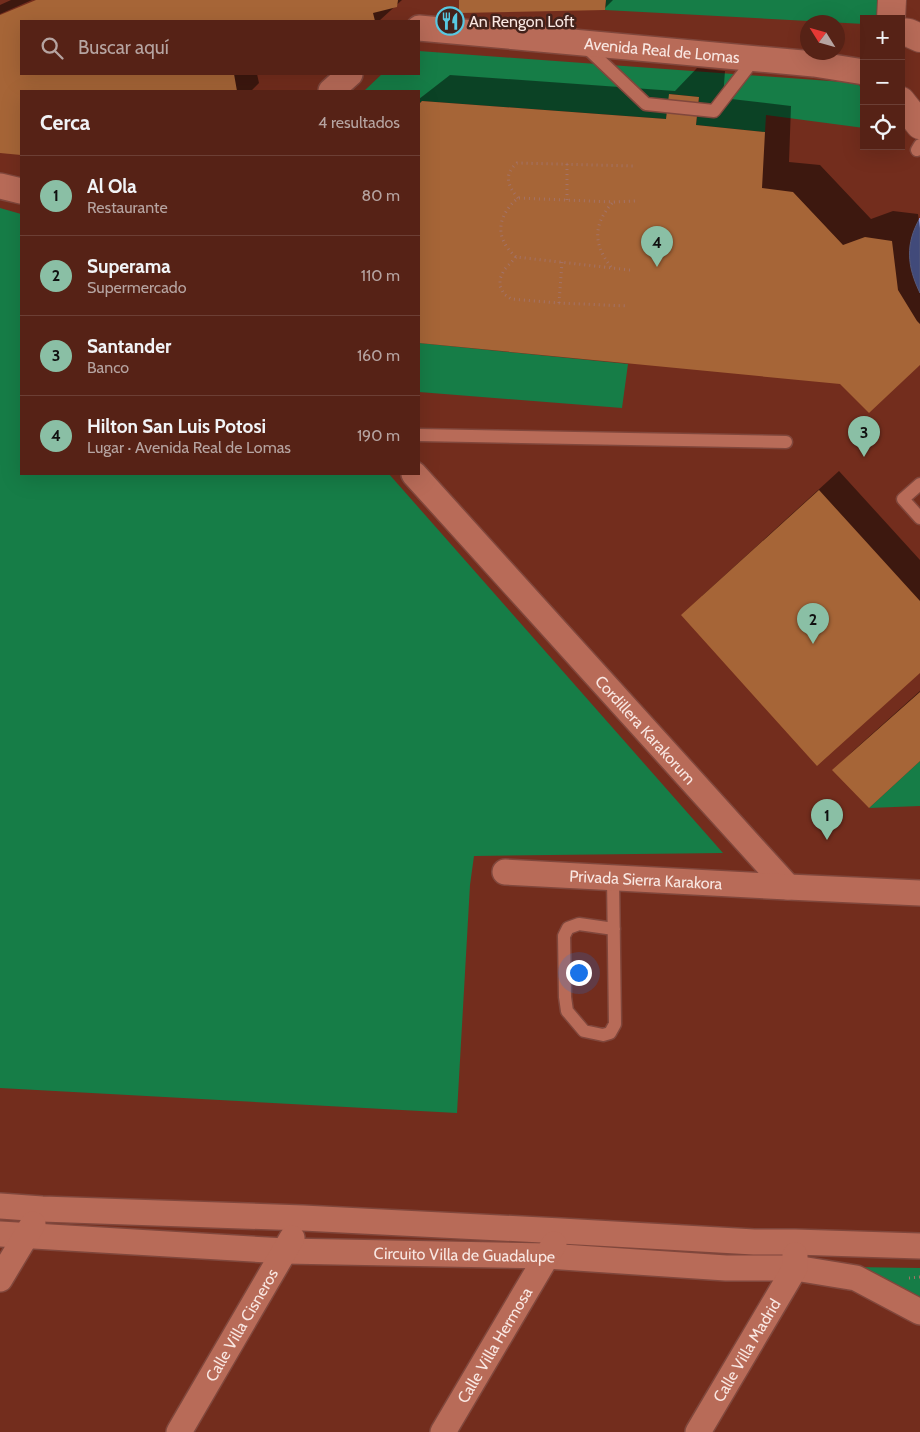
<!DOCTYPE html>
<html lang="es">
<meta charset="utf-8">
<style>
body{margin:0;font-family:Cabin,sans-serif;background:#5c2a1f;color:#f1f3f6}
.controls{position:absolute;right:15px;top:15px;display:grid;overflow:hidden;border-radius:0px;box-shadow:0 5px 20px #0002}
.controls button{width:45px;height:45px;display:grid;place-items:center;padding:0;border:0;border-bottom:1px solid #6c3f35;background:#562216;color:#f1f3f6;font:25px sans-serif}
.compass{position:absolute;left:800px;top:15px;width:45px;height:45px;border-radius:50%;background:#562216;box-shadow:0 5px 20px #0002;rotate:307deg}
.you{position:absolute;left:578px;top:972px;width:18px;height:18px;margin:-12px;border:4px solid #fff;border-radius:50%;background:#1a73e8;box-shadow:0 0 0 8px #1a73e833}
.badge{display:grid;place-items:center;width:32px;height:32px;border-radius:50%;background:#8abfa5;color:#111;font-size:16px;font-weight:700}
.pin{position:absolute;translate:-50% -41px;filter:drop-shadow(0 1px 2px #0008)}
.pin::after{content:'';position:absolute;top:26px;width:18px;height:15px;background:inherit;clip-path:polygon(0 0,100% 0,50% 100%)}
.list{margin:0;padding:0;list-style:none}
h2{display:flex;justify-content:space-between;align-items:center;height:65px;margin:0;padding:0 20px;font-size:21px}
h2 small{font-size:16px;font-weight:400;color:#b6a4a1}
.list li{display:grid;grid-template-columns:32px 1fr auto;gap:15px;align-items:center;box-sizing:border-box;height:80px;padding:0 20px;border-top:1px solid #6c3f35}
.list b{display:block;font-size:19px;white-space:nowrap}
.list p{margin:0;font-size:16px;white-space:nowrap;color:#b6a4a1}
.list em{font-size:16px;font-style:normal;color:#b6a4a1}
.icon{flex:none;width:28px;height:28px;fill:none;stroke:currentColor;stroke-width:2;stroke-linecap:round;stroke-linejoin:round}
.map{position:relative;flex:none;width:920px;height:1432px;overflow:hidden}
.search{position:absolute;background:#562216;box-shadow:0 5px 20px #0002;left:20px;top:20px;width:400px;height:55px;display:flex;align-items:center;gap:12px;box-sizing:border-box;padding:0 18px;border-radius:0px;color:#b6a4a1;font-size:19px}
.panel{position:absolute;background:#562216;box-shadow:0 5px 20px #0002;left:20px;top:90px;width:400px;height:385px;border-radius:0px}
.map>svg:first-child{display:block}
.green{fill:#167d47}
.water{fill:#7b8be4;stroke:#a1a7e3}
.shadow{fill:#0007}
.building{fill:#a66537}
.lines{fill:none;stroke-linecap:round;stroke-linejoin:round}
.service-casing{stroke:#80473c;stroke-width:15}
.minor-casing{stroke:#80473c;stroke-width:28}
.tertiary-casing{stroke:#80473c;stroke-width:30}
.path{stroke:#a47266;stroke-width:3;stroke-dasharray:1 4;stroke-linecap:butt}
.service{stroke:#b86b58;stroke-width:12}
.minor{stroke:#b86b58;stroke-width:25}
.tertiary{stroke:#b86b58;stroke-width:28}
.labels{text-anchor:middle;stroke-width:5;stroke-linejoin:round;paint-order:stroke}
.poi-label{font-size:16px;fill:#f9e7e2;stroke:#43221b;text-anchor:start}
.street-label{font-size:16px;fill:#f9e7e2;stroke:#43221b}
</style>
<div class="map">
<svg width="920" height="1432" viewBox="0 0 920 1432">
<rect width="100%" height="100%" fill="#732d1d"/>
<path class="green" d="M606,0h273l-2,19h-13v5l-259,-14z
M419,51l438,32 7,8v37l-98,-13 -1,17 -69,-7 3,-28 -29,-3 -4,25 -244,-18 -3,3v-13h-55l18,-17h37z
M0,208l21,6v260h368l334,379 -249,3 -4,29 -13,228 -457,-25z
M419,343l209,21 -6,44 -203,-16z
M920,761v45l-51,2z
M853,1267l67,1v35z"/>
<path class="water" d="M920,218v75c-13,-27 -15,-49 0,-75z"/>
<path class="shadow" d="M11,0h21l-32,14v-9z
M39,0h363l-23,21h-358v53h236l2,9 -8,8h-230v63l-21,-3v-135z
M460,0h153l-9,9z
M697,68l28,3 -2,27 68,8 -2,56 31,3 51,54 22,-8 25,3 2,14v136l-79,19 -422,-41v-243l31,-24 225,16z
M839,471l81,89v111l-218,-75z
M920,691v68l-86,11 19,-19z"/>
<path class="building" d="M36,0h362l-1,7 -24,6 2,8h-354v53h213l3,17h-216v64l-21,-2v-138z
M459,0h147l-1,10 -146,3z
M669,94l30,3 -3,28 69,7 -3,56 31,4 50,53 22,-8 27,4 6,49 19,31 3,3v41l-51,48 -29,-29 -421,-41v-239l3,-3 244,18z
M819,490l101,111v72l-103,93 -136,-151z
M920,692v69l-51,47 -37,-38z"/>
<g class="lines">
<g class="service-casing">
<path id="service" d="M585,46l61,58 68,7 41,-53
M917,150l3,-5
M419,435l367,7
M920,484l-17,15 17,19
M613,878l2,146 -5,9 -7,2 -19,-4 -17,-20 -2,-14 -1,-61 4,-8 11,-4 35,5"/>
</g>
<g class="minor-casing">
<g id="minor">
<path id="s1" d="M419,28l395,36 50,8"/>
<path d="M331,91l19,-17"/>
<path d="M0,186l21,5"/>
<path id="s2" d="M414,474l374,413"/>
<path id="s3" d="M505,872l283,15 132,6"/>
<path d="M0,1206l42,3 261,9 258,13 193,11h41l125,4"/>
<path id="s4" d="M0,1234l285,17 262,5 179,12h69l61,10 64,34"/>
<path d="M0,1279l33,-55"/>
<path id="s5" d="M179,1432l113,-194"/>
<path id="s6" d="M443,1432l111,-188"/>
<path id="s7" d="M698,1432l97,-164v-13"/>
</g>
</g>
<g class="tertiary-casing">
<path id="tertiary" d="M891,19l1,-19
M901,32l8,1 11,5
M901,101l19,24"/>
</g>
<path class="path" d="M518,198c-10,-12 -15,-23 -1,-35l119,3
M567,200v-36
M516,257l-12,13 -4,9v7l4,8 7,5 48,4 69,3
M611,267c-18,-23 -18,-43 2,-65
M630,270l-114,-13c-22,-19 -19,-41 2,-59l95,4 22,-1
M559,303l3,-41
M909,1278l11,-1"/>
<use href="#service" class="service"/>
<use href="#minor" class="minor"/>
<use href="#tertiary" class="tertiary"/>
</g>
<defs>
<g id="restaurant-ring" transform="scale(1.4375)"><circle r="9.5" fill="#43221b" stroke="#57c9e2" stroke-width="1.5"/><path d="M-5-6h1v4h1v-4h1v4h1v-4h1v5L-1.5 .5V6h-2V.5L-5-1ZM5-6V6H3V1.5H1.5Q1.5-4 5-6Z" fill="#57c9e2"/></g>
</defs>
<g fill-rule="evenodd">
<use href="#restaurant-ring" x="450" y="21"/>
</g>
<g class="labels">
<g class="poi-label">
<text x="469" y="27">An Rengon Loft</text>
</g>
<g class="street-label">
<text dy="6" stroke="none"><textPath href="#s1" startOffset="244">Avenida Real de Lomas</textPath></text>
<text dy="6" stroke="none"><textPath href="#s2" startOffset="345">Cordillera Karakorum</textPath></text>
<text dy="6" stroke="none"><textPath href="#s3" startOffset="141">Privada Sierra Karakora</textPath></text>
<text dy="6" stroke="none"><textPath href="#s4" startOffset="465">Circuito Villa de Guadalupe</textPath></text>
<text dy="6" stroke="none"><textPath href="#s5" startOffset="124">Calle Villa Cisneros</textPath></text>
<text dy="6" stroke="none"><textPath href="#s6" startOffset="101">Calle Villa Hermosa</textPath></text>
<text dy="6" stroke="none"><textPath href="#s7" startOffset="95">Calle Villa Madrid</textPath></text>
</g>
</g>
</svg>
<div class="controls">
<button>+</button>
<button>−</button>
<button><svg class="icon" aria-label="locate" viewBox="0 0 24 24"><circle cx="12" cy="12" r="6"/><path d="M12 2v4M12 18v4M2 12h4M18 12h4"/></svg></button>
</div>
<svg class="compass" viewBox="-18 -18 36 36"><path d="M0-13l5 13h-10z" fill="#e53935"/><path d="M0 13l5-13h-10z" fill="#b6a4a1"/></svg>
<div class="you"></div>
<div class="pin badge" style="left:827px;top:840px">1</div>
<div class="pin badge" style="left:813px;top:644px">2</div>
<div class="pin badge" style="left:864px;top:457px">3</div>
<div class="pin badge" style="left:657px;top:267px">4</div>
<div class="search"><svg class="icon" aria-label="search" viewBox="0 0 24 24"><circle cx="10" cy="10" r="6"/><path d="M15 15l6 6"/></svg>Buscar aquí</div>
<section class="panel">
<h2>Cerca<small>4 resultados</small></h2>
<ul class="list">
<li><span class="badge">1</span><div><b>Al Ola</b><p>Restaurante</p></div><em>80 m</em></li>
<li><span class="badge">2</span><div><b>Superama</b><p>Supermercado</p></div><em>110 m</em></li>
<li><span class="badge">3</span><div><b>Santander</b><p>Banco</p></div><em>160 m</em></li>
<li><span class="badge">4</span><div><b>Hilton San Luis Potosi</b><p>Lugar · Avenida Real de Lomas</p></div><em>190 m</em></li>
</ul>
</section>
</div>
